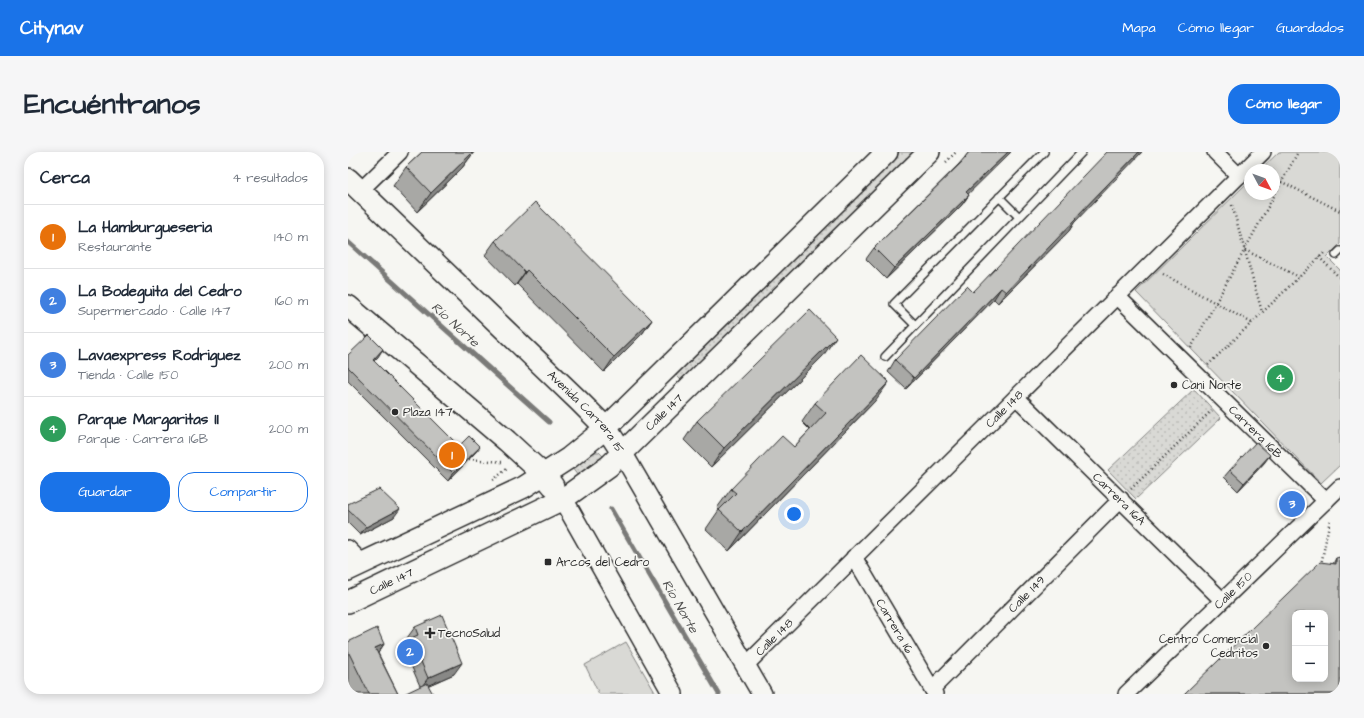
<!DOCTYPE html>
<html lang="es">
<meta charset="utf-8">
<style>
body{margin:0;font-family:"Architects Daughter",sans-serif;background:#f6f6f7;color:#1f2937}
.controls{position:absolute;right:12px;bottom:12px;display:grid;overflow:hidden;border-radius:8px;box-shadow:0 2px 10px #0003}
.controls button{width:36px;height:36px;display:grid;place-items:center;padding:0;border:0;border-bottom:1px solid #e0e1e3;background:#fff;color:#1f2937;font:20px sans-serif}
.compass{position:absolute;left:896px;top:12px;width:36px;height:36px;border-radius:50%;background:#fff;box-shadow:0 2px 10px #0003;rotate:131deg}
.you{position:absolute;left:446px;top:362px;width:14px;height:14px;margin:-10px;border:3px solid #fff;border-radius:50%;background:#1a73e8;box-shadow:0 0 0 6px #1a73e833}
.badge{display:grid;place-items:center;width:26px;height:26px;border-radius:50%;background:#1a73e8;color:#fff;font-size:13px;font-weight:700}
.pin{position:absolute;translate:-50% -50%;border:2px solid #fff;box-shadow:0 1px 4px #0006}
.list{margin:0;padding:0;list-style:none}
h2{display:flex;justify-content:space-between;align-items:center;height:52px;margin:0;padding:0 16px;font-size:17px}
h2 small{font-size:13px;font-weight:400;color:#747a83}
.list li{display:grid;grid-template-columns:26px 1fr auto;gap:12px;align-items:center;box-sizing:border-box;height:64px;padding:0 16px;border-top:1px solid #e0e1e3}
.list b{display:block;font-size:15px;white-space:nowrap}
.list p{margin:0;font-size:13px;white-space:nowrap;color:#747a83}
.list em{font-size:13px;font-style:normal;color:#747a83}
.actions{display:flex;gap:8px;padding:12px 16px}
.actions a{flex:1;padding:9px 0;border:1px solid #1a73e8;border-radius:16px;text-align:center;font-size:14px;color:#1a73e8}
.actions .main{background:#1a73e8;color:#fff}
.map{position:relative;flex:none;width:992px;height:542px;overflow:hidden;border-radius:16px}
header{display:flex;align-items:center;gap:24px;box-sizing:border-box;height:56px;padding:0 20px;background:#1a73e8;color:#fff}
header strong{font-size:19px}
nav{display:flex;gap:22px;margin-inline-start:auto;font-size:14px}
.intro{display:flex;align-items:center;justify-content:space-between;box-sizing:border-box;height:96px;padding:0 24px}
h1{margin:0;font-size:28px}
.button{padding:10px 18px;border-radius:16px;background:#1a73e8;color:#fff;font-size:14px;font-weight:700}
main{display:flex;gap:24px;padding:0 24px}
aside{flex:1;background:#fff;border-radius:16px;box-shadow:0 2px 10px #0003}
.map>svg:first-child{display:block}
.grass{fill:url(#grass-dots);stroke:#828280}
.park{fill:#d9d9d5;stroke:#828280}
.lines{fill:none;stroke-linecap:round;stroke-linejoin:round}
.stream{stroke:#7a7a78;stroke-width:5}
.service-casing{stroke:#2b2b2b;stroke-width:10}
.minor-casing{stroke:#2b2b2b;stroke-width:18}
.tertiary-casing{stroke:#2b2b2b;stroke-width:22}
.secondary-casing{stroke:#2b2b2b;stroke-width:24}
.path{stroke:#2b2b2b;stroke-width:2.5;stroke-dasharray:1 3;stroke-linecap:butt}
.service{stroke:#f6f6f2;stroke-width:7}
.minor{stroke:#f6f6f2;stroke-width:15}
.tertiary{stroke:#f6f6f2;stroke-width:19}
.secondary{stroke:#f6f6f2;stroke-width:21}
.wall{fill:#a8a8a5;stroke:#2b2b2b}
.shaded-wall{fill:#888886;stroke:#2b2b2b}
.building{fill:#c3c3c0;stroke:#2b2b2b;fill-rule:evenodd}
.poi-dot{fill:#2b2b2b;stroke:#f6f6f2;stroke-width:1.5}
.labels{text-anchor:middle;stroke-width:3.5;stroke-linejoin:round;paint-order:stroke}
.poi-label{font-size:12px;fill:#2b2b2b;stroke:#f6f6f2;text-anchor:start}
.street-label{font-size:12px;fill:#2b2b2b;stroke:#f6f6f2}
.water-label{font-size:13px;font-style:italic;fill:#525251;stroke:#f6f6f2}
</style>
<header>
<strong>Citynav</strong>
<nav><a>Mapa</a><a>Cómo llegar</a><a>Guardados</a></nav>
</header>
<div class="intro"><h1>Encuéntranos</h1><a class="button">Cómo llegar</a></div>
<main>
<aside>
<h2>Cerca<small>4 resultados</small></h2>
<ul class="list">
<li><span class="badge" style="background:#e8710a">1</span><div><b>La Hamburgueseria</b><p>Restaurante</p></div><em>140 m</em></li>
<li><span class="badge" style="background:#3f7fe0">2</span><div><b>La Bodeguita del Cedro</b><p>Supermercado · Calle 147</p></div><em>160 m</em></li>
<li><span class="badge" style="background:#3f7fe0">3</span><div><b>Lavaexpress Rodriguez</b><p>Tienda · Calle 150</p></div><em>200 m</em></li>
<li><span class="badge" style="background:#2e9e5b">4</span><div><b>Parque Margaritas II</b><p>Parque · Carrera 16B</p></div><em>200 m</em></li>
</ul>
<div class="actions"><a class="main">Guardar</a><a>Compartir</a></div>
</aside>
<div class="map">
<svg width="992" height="542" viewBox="0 0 992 542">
<defs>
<pattern id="grass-dots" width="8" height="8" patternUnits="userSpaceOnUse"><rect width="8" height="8" fill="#d9d9d5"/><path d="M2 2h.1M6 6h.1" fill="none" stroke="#babab7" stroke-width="1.8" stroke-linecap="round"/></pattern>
</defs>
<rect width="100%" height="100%" fill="#f6f6f2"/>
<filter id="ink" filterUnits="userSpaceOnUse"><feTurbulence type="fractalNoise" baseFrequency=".025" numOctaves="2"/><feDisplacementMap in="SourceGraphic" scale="8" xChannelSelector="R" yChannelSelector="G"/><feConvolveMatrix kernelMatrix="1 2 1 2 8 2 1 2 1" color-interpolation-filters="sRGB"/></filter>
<g filter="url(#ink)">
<path class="grass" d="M547,0h22l-233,231 -10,-10z
M846,237l27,29 -85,81 -28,-29z
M244,300h7l5,5 -26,19 -9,-12z"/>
<path class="park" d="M931,0h61v92l-13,13 13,13v195l-19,18 -185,-191 114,-112v14h24v-24h-14z
M278,490l30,52h-57l-14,-29z"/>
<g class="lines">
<path class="stream" d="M0,90l201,180
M263,357l108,185"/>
<g class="service-casing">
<path id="service" d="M651,45l20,20
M988,103l4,-4
M567,173l-21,-21 150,-152
M537,205l197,-205"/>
</g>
<g class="minor-casing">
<g id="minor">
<path d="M867,0l24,24"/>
<path d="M13,38l39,-38"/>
<path id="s1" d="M769,144l209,205"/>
<path id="s2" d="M668,245l206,203"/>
<path d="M0,396l15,15"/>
<path id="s3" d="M506,405l81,137"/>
<path id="s4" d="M397,514l518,-514"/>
<path id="s5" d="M584,537l189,-190"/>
<path id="s6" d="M778,542l214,-207"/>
</g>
</g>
<g class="tertiary-casing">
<path id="tertiary" d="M275,302l139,240
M215,347l110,195"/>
</g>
<g class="secondary-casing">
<g id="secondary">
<path id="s7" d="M0,27l231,222 27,27 17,26"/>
<path d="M0,154l159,135 37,34 9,11"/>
<path d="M0,418l176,-83 45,-29 37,-30 281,-276"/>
<path id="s8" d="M0,450l215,-103 46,-33 320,-314"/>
</g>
</g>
<path class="path" d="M598,10l10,-10
M926,26l66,33
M884,53l30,107
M897,98l54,27
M971,105l21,21
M815,122l89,49
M843,196l107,-196
M860,213l117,-113
M121,307l33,3
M145,328l15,-12
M783,337l81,-79
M973,413l9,-46"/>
<use href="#service" class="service"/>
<use href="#minor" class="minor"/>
<use href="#tertiary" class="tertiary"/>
<use href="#secondary" class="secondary"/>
</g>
<path class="wall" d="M74,0h52l-12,16 -45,44 -24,-26 13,-19z
M621,0l-1,42 1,1 -8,11 -75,73 -20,-20 8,-11 85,-84 6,-7z
M726,71l-5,8 -71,72 -4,-4 -88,90 -18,-17 7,-12 78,-68z
M147,89l157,79 -10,14 -38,38 -87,-88 -2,2 -30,-31z
M0,203l30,2 -4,4 85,85 21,1 -6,7 -26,27 -100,-100z
M475,204l-112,111 -27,-27 13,-19z
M527,249l-146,150 -23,-22 13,-19 -2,-2 14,-19 63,-42 16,-17 -8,-8 13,-19z
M917,310l-27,29 -14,-14 6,-7z
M0,352l46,13 -34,18 -12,-12z
M988,406l4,136h-156l149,-130z
M67,475l39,47 -25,11 -9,1 -16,-37 4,-7 -1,-4z
M0,490l36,2 -6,9 20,41h-46l-4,-8z"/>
<path class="shaded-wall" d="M125,0h1l-12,16 -45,44 14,-19z
M660,0h3l-53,52 8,-12z
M791,0h3l-68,71 -5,8 -71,72 8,-11 69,-74z
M621,43l-8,11 -75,73 8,-11z
M179,118l-10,14 -2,2 10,-14z
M653,136l-7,11 -88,90 8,-11z
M304,168l-10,14 -38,38 10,-15z
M488,185l-13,19 -112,111 13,-19z
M35,197l-5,8 -11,10 6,-7z
M541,230l-14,19 -146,150 13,-19z
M132,295l-6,7 -26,27 5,-8z
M922,303l-5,7 -27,29 6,-8z
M52,357l-6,8 -34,18 6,-8z
M36,492l-9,14v-10z
M114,511l-8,11 -34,15 8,-11z"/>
<path class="building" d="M74,0h51l-42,41 -25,-26z
M621,0h39l-42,40 3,3 -75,73 -20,-20 92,-90 -1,-1z
M759,0h32l-64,66 1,1 -70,73 -5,-4 -87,90 -19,-18 72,-74 6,6z
M187,50l117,118 -38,37 -87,-87 -2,2 -30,-31z
M462,158l26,27 -112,111 -27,-27z
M21,183l14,14 -10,11 86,86 10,-10 11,11 -27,26 -105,-106v-12z
M513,203l28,27 -147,150 -23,-22 17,-17 -5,-4 51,-53 12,11 32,-34 -11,-10z
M908,290l14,13 -26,28 -14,-13z
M31,337l21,20 -34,18 -18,-17v-6z
M992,405v137h-155v-1l135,-131 16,2v-6zM947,461h30v66h-30z
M94,463l20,48 -34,15 -17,-40 7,-3 -3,-8z
M29,476l7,16 -9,4 23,46h-29l-21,-43v-9z
M79,531l6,11h-29z"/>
</g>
<g class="poi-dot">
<circle cx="826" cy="233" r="4"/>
<circle cx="47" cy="260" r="4"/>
<rect x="196" y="406" width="8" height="8" rx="2"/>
<path d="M80 475h4v4h4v4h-4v4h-4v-4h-4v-4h4z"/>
<circle cx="918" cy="494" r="4"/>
</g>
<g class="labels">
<g class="poi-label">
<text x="834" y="237">Cani Norte</text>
<text x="55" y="264">Plaza 147</text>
<text x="208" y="414">Arcos del Cedro</text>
<text x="90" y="485">TecnoSalud</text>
<text x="910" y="491" text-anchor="end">Centro Comercial<tspan x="910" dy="14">Cedritos</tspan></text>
</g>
<g class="street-label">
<text dy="4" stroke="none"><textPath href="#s4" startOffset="365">Calle 148</textPath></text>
<text dy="4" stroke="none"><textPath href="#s7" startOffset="333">Avenida Carrera 15</textPath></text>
<text dy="4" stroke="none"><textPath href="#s8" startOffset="372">Calle 147</textPath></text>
<text dy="4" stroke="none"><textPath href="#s1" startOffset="194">Carrera 16B</textPath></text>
<text dy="4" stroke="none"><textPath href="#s2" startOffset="145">Carrera 16A</textPath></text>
<text dy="4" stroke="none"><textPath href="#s8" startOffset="48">Calle 147</textPath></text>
<text dy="4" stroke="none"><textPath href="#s6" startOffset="149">Calle 150</textPath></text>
<text dy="4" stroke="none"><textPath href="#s5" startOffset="134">Calle 149</textPath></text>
<text dy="4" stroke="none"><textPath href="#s3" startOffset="80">Carrera 16</textPath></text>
<text dy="4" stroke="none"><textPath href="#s4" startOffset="41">Calle 148</textPath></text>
</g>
<g class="water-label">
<text transform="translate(108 172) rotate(42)" y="5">Río Norte</text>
<text transform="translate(333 454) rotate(60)" y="5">Río Norte</text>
</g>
</g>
</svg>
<div class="controls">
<button>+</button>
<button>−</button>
</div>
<svg class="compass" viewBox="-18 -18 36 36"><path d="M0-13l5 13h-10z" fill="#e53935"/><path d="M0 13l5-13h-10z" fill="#747a83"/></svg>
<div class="you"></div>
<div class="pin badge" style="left:104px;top:303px;background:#e8710a">1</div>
<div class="pin badge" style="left:62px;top:500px;background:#3f7fe0">2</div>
<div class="pin badge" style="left:944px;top:352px;background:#3f7fe0">3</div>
<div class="pin badge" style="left:932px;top:226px;background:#2e9e5b">4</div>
</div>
</main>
